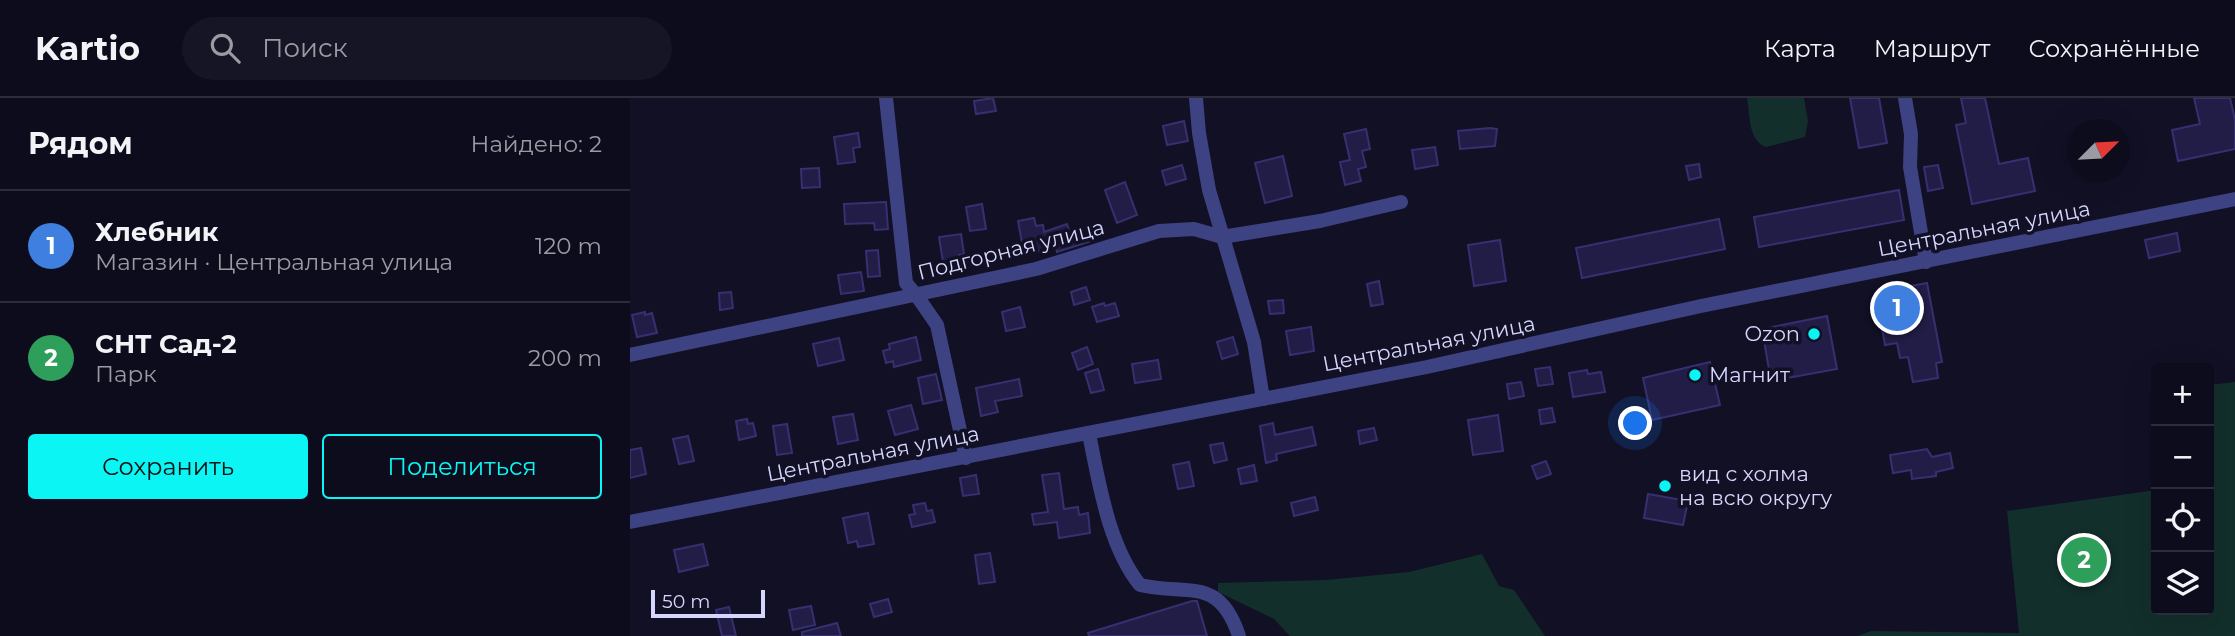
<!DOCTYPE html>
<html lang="ru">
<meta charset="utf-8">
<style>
body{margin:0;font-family:Montserrat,sans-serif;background:#161525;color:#f1f3f6}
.controls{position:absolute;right:21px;bottom:21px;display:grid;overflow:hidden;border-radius:7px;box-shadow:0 7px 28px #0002}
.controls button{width:63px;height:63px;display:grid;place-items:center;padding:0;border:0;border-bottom:2px solid #2d2c3b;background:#0d0c1c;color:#f1f3f6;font:35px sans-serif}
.compass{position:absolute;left:1437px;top:21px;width:63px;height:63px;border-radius:50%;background:#0d0c1c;box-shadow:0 7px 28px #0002;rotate:66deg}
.scale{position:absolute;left:21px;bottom:18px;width:114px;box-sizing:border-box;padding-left:7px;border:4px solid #d6d6fd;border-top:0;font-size:19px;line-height:24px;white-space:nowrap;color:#d6d6fd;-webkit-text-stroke:5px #111025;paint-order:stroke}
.you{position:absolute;left:1006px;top:326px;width:24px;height:24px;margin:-18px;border:5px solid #fff;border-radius:50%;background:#1a73e8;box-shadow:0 0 0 10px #1a73e833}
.badge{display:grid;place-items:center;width:46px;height:46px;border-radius:50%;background:#0af5f3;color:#fff;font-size:23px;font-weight:700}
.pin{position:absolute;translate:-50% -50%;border:4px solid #fff;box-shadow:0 2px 7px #0006}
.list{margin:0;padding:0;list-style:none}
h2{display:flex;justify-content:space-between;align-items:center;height:91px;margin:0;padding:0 28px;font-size:30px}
h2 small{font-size:23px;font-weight:400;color:#9a9ba3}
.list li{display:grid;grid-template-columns:46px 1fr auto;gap:21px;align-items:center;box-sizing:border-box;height:112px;padding:0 28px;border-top:2px solid #2d2c3b}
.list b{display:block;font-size:26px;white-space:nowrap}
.list p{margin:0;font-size:23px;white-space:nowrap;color:#9a9ba3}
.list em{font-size:23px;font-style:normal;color:#9a9ba3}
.actions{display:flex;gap:14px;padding:21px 28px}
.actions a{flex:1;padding:16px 0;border:2px solid #0af5f3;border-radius:7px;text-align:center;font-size:24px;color:#0af5f3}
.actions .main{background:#0af5f3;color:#111}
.icon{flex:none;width:38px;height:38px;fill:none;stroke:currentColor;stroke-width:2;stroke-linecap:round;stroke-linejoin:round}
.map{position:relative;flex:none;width:1605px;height:538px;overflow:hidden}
header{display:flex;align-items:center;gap:42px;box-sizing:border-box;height:98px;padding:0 35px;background:#0d0c1c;border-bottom:2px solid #2d2c3b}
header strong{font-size:33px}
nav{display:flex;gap:38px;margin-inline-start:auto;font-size:24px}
.search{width:490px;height:63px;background:#161525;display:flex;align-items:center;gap:18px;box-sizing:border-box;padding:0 24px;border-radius:38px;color:#9a9ba3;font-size:26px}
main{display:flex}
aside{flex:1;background:#0d0c1c}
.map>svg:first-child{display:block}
.green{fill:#132f2b}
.building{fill:#211d46;stroke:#363071;stroke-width:2}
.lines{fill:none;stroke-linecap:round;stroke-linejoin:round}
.minor{stroke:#3d4282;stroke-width:14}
.tertiary{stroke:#3d4282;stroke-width:14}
.poi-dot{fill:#0af5f3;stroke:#111025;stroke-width:2.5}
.labels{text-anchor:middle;stroke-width:7;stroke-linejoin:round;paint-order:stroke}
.street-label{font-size:21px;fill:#d6d6fd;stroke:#111025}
.poi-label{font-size:21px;fill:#d6d6fd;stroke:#111025;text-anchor:start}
</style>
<header>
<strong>Kartio</strong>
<div class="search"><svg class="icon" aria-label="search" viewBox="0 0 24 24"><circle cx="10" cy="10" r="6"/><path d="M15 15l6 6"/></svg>Поиск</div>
<nav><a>Карта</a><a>Маршрут</a><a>Сохранённые</a></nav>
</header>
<main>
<aside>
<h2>Рядом<small>Найдено: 2</small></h2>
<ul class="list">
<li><span class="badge" style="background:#3f7fe0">1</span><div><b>Хлебник</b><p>Магазин · Центральная улица</p></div><em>120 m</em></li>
<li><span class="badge" style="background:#2e9e5b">2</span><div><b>СНТ Сад-2</b><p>Парк</p></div><em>200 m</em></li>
</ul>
<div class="actions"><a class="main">Сохранить</a><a>Поделиться</a></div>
</aside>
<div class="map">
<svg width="1605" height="538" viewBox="0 0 1605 538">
<rect width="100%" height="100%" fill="#111025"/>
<path class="green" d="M1117,0h57l4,23 -3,16 -39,10c-18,-6 -16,-33 -19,-49z
M1605,284v254h-378l14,-5 148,2 -12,-122 149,-21v120h53v-225z
M852,456l17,32 15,4 31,46h-255l-16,-17 -56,-27v-9l108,-3 83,-8z"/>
<path class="building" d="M363,0l3,13 -20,3 -2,-13z
M1220,0h29l8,45 -28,5z
M1331,0h24l14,66 29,-6 7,33 -63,13 -16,-79 10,-2z
M1564,0h36l5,22v29l-57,12 -6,-31 28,-6z
M554,23l4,20 -21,4 -4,-19z
M860,30l7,1 -2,17 -35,3 -2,-18z
M736,31l4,20 -8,2 4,16 -8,2 3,12 -16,4 -5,-23 10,-2 -6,-26z
M228,35l2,14 -7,1 2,14 -17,2 -4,-27z
M805,49l3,18 -23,4 -3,-19z
M653,58l9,40 -27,7 -10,-40z
M1069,66l2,13 -12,3 -3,-14z
M552,67l4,14 -20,6 -4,-14z
M1308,67l5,23 -15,3 -4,-24z
M189,70l1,19 -18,1 -1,-19z
M495,84l12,33 -20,8 -12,-33z
M1269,92l5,30 -145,27 -5,-30z
M256,104l2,27 -13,1 -1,-7 -29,1 -1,-20z
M352,106l4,25 -16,2 -4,-24z
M404,120l2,8 7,-1 1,7 23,-8 3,9 16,-5 5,13 -34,11 -1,-4 -32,6 -6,-33z
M1089,121l6,30 -143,29 -6,-30z
M1547,135l3,18 -31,7 -4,-18z
M331,136l3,20 -5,1 3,16 -17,3 -6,-37z
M870,142l6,41 -32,5 -6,-41z
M248,152l2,26 -12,1 -2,-26z
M231,174l3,19 -23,3 -3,-19z
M749,183l4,23 -12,2 -4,-22z
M1297,185l15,79 -6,1 2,15 -25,4 -5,-25 -8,1 -3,-15 -12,2 -9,-52z
M456,189l4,13 -16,5 -3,-13z
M101,194l2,16 -13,2 -1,-17z
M653,202l1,13 -14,1 -2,-13z
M474,205l1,3 10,-3 4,13 -22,6 -5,-15z
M390,209l5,20 -19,4 -4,-19z
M15,214v3l7,-2 5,20 -20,4 -5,-22z
M1197,218l10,53 -66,12 -9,-52z
M681,229l3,24 -24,4 -4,-24z
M286,239l5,23 -27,7 -1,-6 -7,2 -3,-12 7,-2 -1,-5z
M603,239l5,17 -16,5 -5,-17z
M209,240l5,22 -26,6 -5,-22z
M457,249l6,17 -15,6 -6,-17z
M528,262l3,19 -26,4 -3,-19z
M1080,264l10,43 -68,15 -9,-42z
M920,269l3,17 -15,2 -3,-17z
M468,271l6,21 -13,3 -6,-20z
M957,272l1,4 13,-2 4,20 -32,5 -4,-24z
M306,276l6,26 -19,4 -5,-26z
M389,281l3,17 -27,5 3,11 -17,4 -5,-28z
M891,284l3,14 -15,3 -2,-15z
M281,307l7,24 -23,6 -7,-24z
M922,310l3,14 -14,2 -2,-14z
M223,316l5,26 -20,4 -5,-27z
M868,317l5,36 -30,4 -5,-35z
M117,321l1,5 5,-1 3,13 -17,4 -3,-19z
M643,325l2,12 37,-8 4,18 -40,9 1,6 -11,3 -6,-37z
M157,326l5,29 -15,2 -4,-29z
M744,330l3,12 -17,4 -2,-13z
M58,338l6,25 -15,3 -6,-25z
M593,345l4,17 -13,3 -4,-18z
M11,350l5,26 -16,4v-28z
M1297,351l5,8 18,-4 3,15 -17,4v4l-24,3 -1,-9 -18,3 -3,-18z
M916,363l5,13 -14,5 -5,-13z
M559,364l5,24 -16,3 -5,-24z
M624,367l3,16 -16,3 -3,-15z
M429,375l5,36 14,-2 1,8 9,-2 2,20 -31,5 -2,-16 -23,3 -2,-11 16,-2 -6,-37z
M346,377l3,19 -16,2 -3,-18z
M1018,396l40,7 -5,24 -39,-7z
M685,399l3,13 -24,6 -3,-13z
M295,405l2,8 5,-1 3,12 -23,5 -3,-12 6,-1 -2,-9z
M238,415l6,31 -16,3 -1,-6 -9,2 -5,-25z
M73,446l5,21 -29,7 -5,-22z
M360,455l5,29 -16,2 -4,-29z
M258,501l4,13 -18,5 -4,-13z
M562,503h5l10,35h-118l-1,-3z
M181,508l4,19 -22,5 -4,-20z
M99,509l7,29h-14l-6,-26z
M207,525l4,13h-39v-4z"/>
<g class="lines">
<path class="minor" d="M256,0l20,185 11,13 20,29 29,133
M566,0l3,35 10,57 45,152 9,57
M1275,0l6,36 -1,33 16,95
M0,257l406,-86 123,-38 35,-2 28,8 98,-16 81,-19
M459,336c10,48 19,111 51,151 50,11 79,-9 99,51"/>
<path class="tertiary" d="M0,424l797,-155 274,-61 534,-107"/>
</g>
<g class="poi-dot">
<circle cx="1184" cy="236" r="7"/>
<circle cx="1065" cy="277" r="7"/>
<circle cx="1035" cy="388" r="7"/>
</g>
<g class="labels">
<g class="street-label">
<text transform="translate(1354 131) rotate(-11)" y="7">Центральная улица</text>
<text transform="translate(381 152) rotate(-14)" y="7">Подгорная улица</text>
<text transform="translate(799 246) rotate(-11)" y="7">Центральная улица</text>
<text transform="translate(243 356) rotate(-11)" y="7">Центральная улица</text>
</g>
<g class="poi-label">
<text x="1170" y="243" text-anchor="end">Ozon</text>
<text x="1079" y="284">Магнит</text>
<text x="1049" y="383">вид с холма<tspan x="1049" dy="24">на всю округу</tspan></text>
</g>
</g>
</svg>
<div class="controls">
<button>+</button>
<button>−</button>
<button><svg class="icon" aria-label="locate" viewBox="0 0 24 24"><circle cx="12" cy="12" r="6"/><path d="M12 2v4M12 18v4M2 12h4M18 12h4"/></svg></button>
<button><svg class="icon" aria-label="layers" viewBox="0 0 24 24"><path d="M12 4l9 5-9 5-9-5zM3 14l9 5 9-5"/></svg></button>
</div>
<svg class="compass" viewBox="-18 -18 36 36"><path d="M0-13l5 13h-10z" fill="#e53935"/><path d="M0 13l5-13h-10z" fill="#9a9ba3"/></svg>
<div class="scale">50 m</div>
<div class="you"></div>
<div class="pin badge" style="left:1267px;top:210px;background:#3f7fe0">1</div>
<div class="pin badge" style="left:1454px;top:462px;background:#2e9e5b">2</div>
</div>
</main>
